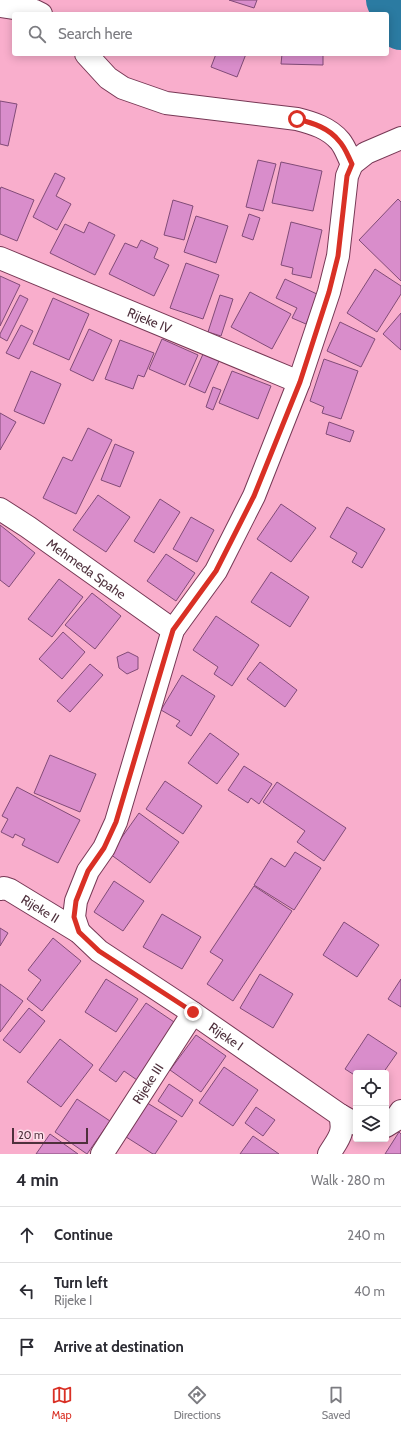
<!DOCTYPE html>
<meta charset="utf-8">
<style>
body{margin:0;font-family:Cabin,sans-serif;background:#f7f7f7;color:#2b2b33}
.controls{position:absolute;right:12px;bottom:12px;display:grid;overflow:hidden;border-radius:4px;box-shadow:0 2px 10px #0003}
.controls button{width:36px;height:36px;display:grid;place-items:center;padding:0;border:0;border-bottom:1px solid #e1e1e2;background:#fff;color:#2b2b33;font:20px sans-serif}
.scale{position:absolute;left:12px;bottom:10px;width:76px;box-sizing:border-box;padding-left:4px;border:2px solid #4e303c;border-top:0;font-size:11px;line-height:14px;white-space:nowrap;color:#4e303c;-webkit-text-stroke:3px #fedeea;paint-order:stroke}
.stop{position:absolute;width:12px;height:12px;margin:-9px;border:3px solid #d93025;border-radius:50%;background:#fff}
.stop.end{background:#d93025;border-color:#fff;box-shadow:0 1px 4px #0008}
.list{margin:0;padding:0;list-style:none}
h2{display:flex;justify-content:space-between;align-items:center;height:52px;margin:0;padding:0 16px;font-size:17px}
h2 small{font-size:13px;font-weight:400;color:#7c7c81}
.list li{display:grid;grid-template-columns:26px 1fr auto;gap:12px;align-items:center;box-sizing:border-box;height:56px;padding:0 16px;border-top:1px solid #e1e1e2}
.list b{display:block;font-size:15px;white-space:nowrap}
.list p{margin:0;font-size:13px;white-space:nowrap;color:#7c7c81}
.list em{font-size:13px;font-style:normal;color:#7c7c81}
.icon{flex:none;width:22px;height:22px;fill:none;stroke:currentColor;stroke-width:2;stroke-linecap:round;stroke-linejoin:round}
.map{position:relative;flex:none;width:401px;height:1154px;overflow:hidden}
.search{position:absolute;background:#fff;box-shadow:0 2px 10px #0003;left:12px;right:12px;top:12px;height:44px;display:flex;align-items:center;gap:10px;box-sizing:border-box;padding:0 14px;border-radius:4px;color:#7c7c81;font-size:15px}
.sheet{height:220px;background:#fff}
nav{display:flex;justify-content:space-around;align-items:center;box-sizing:border-box;height:56px;border-top:1px solid #e1e1e2;background:#fff;font-size:11px;color:#7c7c81}
nav a{display:grid;justify-items:center;gap:2px}
nav .on{color:#d93025}
.map>svg:first-child{display:block}
.lines{fill:none;stroke-linecap:round;stroke-linejoin:round}
.river{stroke:#2b7ba2;stroke-width:46}
.building{fill:#d98dcb;stroke:#814b77}
.minor-casing{stroke:#773855;stroke-width:24}
.minor{stroke:#fff;stroke-width:22}
.route{stroke:#d93025;stroke-width:5}
.labels{text-anchor:middle;stroke-width:3.5;stroke-linejoin:round;paint-order:stroke}
.street-label{font-size:13px;fill:#4e303c;stroke:#fedeea}
</style>
<div class="map">
<svg width="401" height="1154" viewBox="0 0 401 1154">
<rect width="100%" height="100%" fill="#f9aecc"/>
<g class="lines">
<path class="river" d="M389,0l12,27"/>
</g>
<path class="building" d="M229,0h28l-3,8z
M216,54h30l-9,23 -26,-10z
M282,54h41v11l-42,-1z
M0,101l17,3 -9,42 -8,-2z
M258,160l18,4 -13,47 -17,-4z
M281,162l41,9 -9,40 -41,-8z
M55,173l10,5 -9,18 15,8 -14,26 -24,-13z
M1,187l33,13 -17,41 -17,-7v-44z
M398,199l3,3v79l-42,-41z
M173,200l20,6 -9,34 -20,-5z
M249,214l11,4 -7,22 -11,-4z
M196,216l32,10 -12,37 -32,-11z
M89,222l26,13 -20,40 -45,-22 15,-29 19,9z
M291,222l31,8 -11,48 -19,-4 1,-6 -12,-3z
M141,240l17,8 -4,10 15,7 -15,31 -45,-22 16,-31 12,5z
M186,263l33,12 -16,44 -33,-11z
M375,269l26,17v8l-24,38 -30,-19z
M0,276l20,9 -20,41z
M285,279l34,16 -13,29 -14,-6 5,-10 -21,-10z
M250,292l41,22 -19,35 -41,-22z
M20,295l8,4 -21,42 -7,-4v-3z
M220,295l13,4 -12,37 -13,-4z
M53,298l36,16 -20,46 -36,-16z
M401,313v37l-18,-16z
M340,322l35,17 -14,28 -34,-16z
M21,325l12,6 -14,28 -13,-6z
M89,329l23,11 -19,41 -23,-11z
M162,339l36,16 -13,30 -36,-16z
M120,340l34,13 -10,24 -6,-2 -5,14 -28,-10z
M203,354l16,7 -14,32 -16,-7z
M324,359l34,12 -17,48 -19,-6 2,-6 -14,-6z
M31,371l30,13 -17,40 -30,-13z
M232,371l39,15 -13,33 -39,-16z
M213,387l8,3 -8,20 -7,-3z
M0,413l16,9 -16,28z
M329,422l25,9 -4,11 -24,-8z
M88,428l24,12 -36,74 -33,-16 20,-41 9,4z
M115,444l19,8 -14,35 -19,-7z
M98,495l32,22 -24,35 -33,-22z
M160,499l20,13 -26,41 -20,-12z
M281,504l35,24 -25,34 -34,-23z
M347,507l38,22 -23,39 -10,-6 5,-9 -27,-16z
M191,517l23,13 -17,32 -24,-13z
M0,525l35,28 -26,34 -9,-7z
M166,554l29,19 -19,28 -29,-20z
M271,572l38,25 -19,30 -39,-25z
M59,579l24,18 -31,40 -24,-18z
M92,593l29,23 -26,33 -30,-24z
M216,616l43,29 -27,41 -18,-12 4,-7 -25,-17z
M63,632l22,20 -23,27 -23,-20z
M128,652l10,5v12l-11,5 -8,-6 -2,-11z
M260,662l37,28 -12,17 -38,-28z
M90,664l13,11 -33,37 -13,-11z
M182,675l33,21 -24,40 -15,-10 4,-5 -19,-11z
M210,733l29,21 -22,30 -29,-21z
M50,755l46,19 -16,38 -46,-19z
M244,766l28,18 -13,20 -8,-6 -3,5 -20,-13z
M165,781l37,25 -19,28 -37,-25z
M277,782l69,46 -22,33 -27,-19 8,-11 -42,-29z
M17,787l63,33 -22,43 -36,-18 3,-6 -10,-5 -2,4 -12,-6 7,-13 -6,-3z
M139,813l40,29 -29,41 -40,-29z
M295,852l26,16 -27,42 -40,-25 17,-27 14,9z
M114,881l30,20 -21,30 -29,-19z
M254,886l38,25 -59,90 -26,-17 16,-24 -13,-8z
M162,914l39,23 -19,32 -39,-22z
M344,922l35,23 -22,32 -34,-22z
M0,928l8,5 -8,13z
M53,938l28,23 -39,50 -15,-12 14,-19 -13,-10z
M260,974l33,20 -20,34 -33,-20z
M106,979l32,20 -22,33 -31,-20z
M401,979v28l-13,-8z
M0,984l23,17 -23,31z
M146,1003l31,21 -40,56 -13,-9 -8,11 -17,-12z
M29,1008l16,13 -25,32 -17,-13z
M368,1034l29,19 -14,20h-27v3l-11,-7z
M196,1035l30,21 -25,36 -31,-22z
M60,1039l33,26 -32,42 -34,-25z
M224,1067l34,23 -25,36 -34,-23z
M169,1084l24,16 -11,17 -24,-16z
M77,1099l33,22 -23,33 -32,-22z
M144,1101l33,20 -22,33h-2l-30,-19z
M256,1107l19,13 -12,16 -18,-13z
M399,1132l2,2v20h-16z
M50,1134l28,20h-42z
M253,1136l26,18h-39z"/>
<g class="lines">
<g class="minor-casing">
<g id="minor">
<path d="M0,6l35,5 6,3"/>
<path d="M86,54l22,24 15,10 43,15 131,16c16,4 32,9 43,22 5,6 8,15 12,23"/>
<path id="s1" d="M0,258l299,124"/>
<path id="s2" d="M0,509l28,18 145,103"/>
<path id="s3" d="M0,889l4,-1 6,2 69,42 20,19 94,62 147,102 16,9"/>
<path d="M79,932l-5,-15 2,-16 12,-30 16,-23 12,-26 57,-192 43,-59 38,-75 45,-114 30,-90 9,-36 9,-80 5,-12 14,-11 35,-15"/>
<path d="M386,1126l8,-5 7,-10"/>
<path id="s4" d="M102,1154l91,-141"/>
<path d="M329,1154c9,-15 16,-20 11,-39"/>
</g>
</g>
<use href="#minor" class="minor"/>
</g>
<g class="lines">
<path class="route" d="M193,1012l-94,-61 -20,-19 -5,-15 2,-16 12,-30 16,-23 12,-26 57,-192 43,-59 38,-75 46,-114 29,-90 9,-36 9,-80 5,-12c-4,-8 -7,-17 -13,-23 -10,-13 -26,-18 -42,-22"/>
</g>
<g class="labels">
<g class="street-label">
<text dy="5" stroke="none"><textPath href="#s1" startOffset="162">Rijeke IV</textPath></text>
<text dy="5" stroke="none"><textPath href="#s2" startOffset="105">Mehmeda Spahe</textPath></text>
<text dy="5" stroke="none"><textPath href="#s3" startOffset="46">Rijeke II</textPath></text>
<text dy="5" stroke="none"><textPath href="#s3" startOffset="272">Rijeke I</textPath></text>
<text dy="5" stroke="none"><textPath href="#s4" startOffset="84">Rijeke III</textPath></text>
</g>
</g>
</svg>
<div class="controls">
<button><svg class="icon" aria-label="locate" viewBox="0 0 24 24"><circle cx="12" cy="12" r="6"/><path d="M12 2v4M12 18v4M2 12h4M18 12h4"/></svg></button>
<button><svg class="icon" aria-label="layers" viewBox="0 0 24 24"><path d="M12 4l9 5-9 5-9-5zM3 14l9 5 9-5"/></svg></button>
</div>
<div class="scale">20 m</div>
<div class="stop" style="left:297px;top:119px"></div>
<div class="stop end" style="left:193px;top:1012px"></div>
<div class="search"><svg class="icon" aria-label="search" viewBox="0 0 24 24"><circle cx="10" cy="10" r="6"/><path d="M15 15l6 6"/></svg>Search here</div>
</div>
<section class="sheet">
<h2>4 min<small>Walk · 280 m</small></h2>
<ul class="list">
<li><svg class="icon" aria-label="ahead" viewBox="0 0 24 24"><path d="M12 20V5M6 11l6-6 6 6"/></svg><div><b>Continue</b></div><em>240 m</em></li>
<li><svg class="icon" aria-label="left" viewBox="0 0 24 24"><path d="M17 20v-9H6M10 6l-5 5 5 5"/></svg><div><b>Turn left</b><p>Rijeke I</p></div><em>40 m</em></li>
<li><svg class="icon" aria-label="arrive" viewBox="0 0 24 24"><path d="M6 21V4h12l-3 4 3 4H6"/></svg><div><b>Arrive at destination</b></div></li>
</ul>
</section>
<nav>
<a class="on"><svg class="icon" aria-label="map" viewBox="0 0 24 24"><path d="M3 6l6-2 6 2 6-2v14l-6 2-6-2-6 2zM9 4v14M15 6v14"/></svg>Map</a>
<a><svg class="icon" aria-label="directions" viewBox="0 0 24 24"><path d="M12 3l9 9-9 9-9-9zM9 14v-3h6M13 9l2 2-2 2"/></svg>Directions</a>
<a><svg class="icon" aria-label="saved" viewBox="0 0 24 24"><path d="M7 4h10v16l-5-4-5 4z"/></svg>Saved</a>
</nav>
